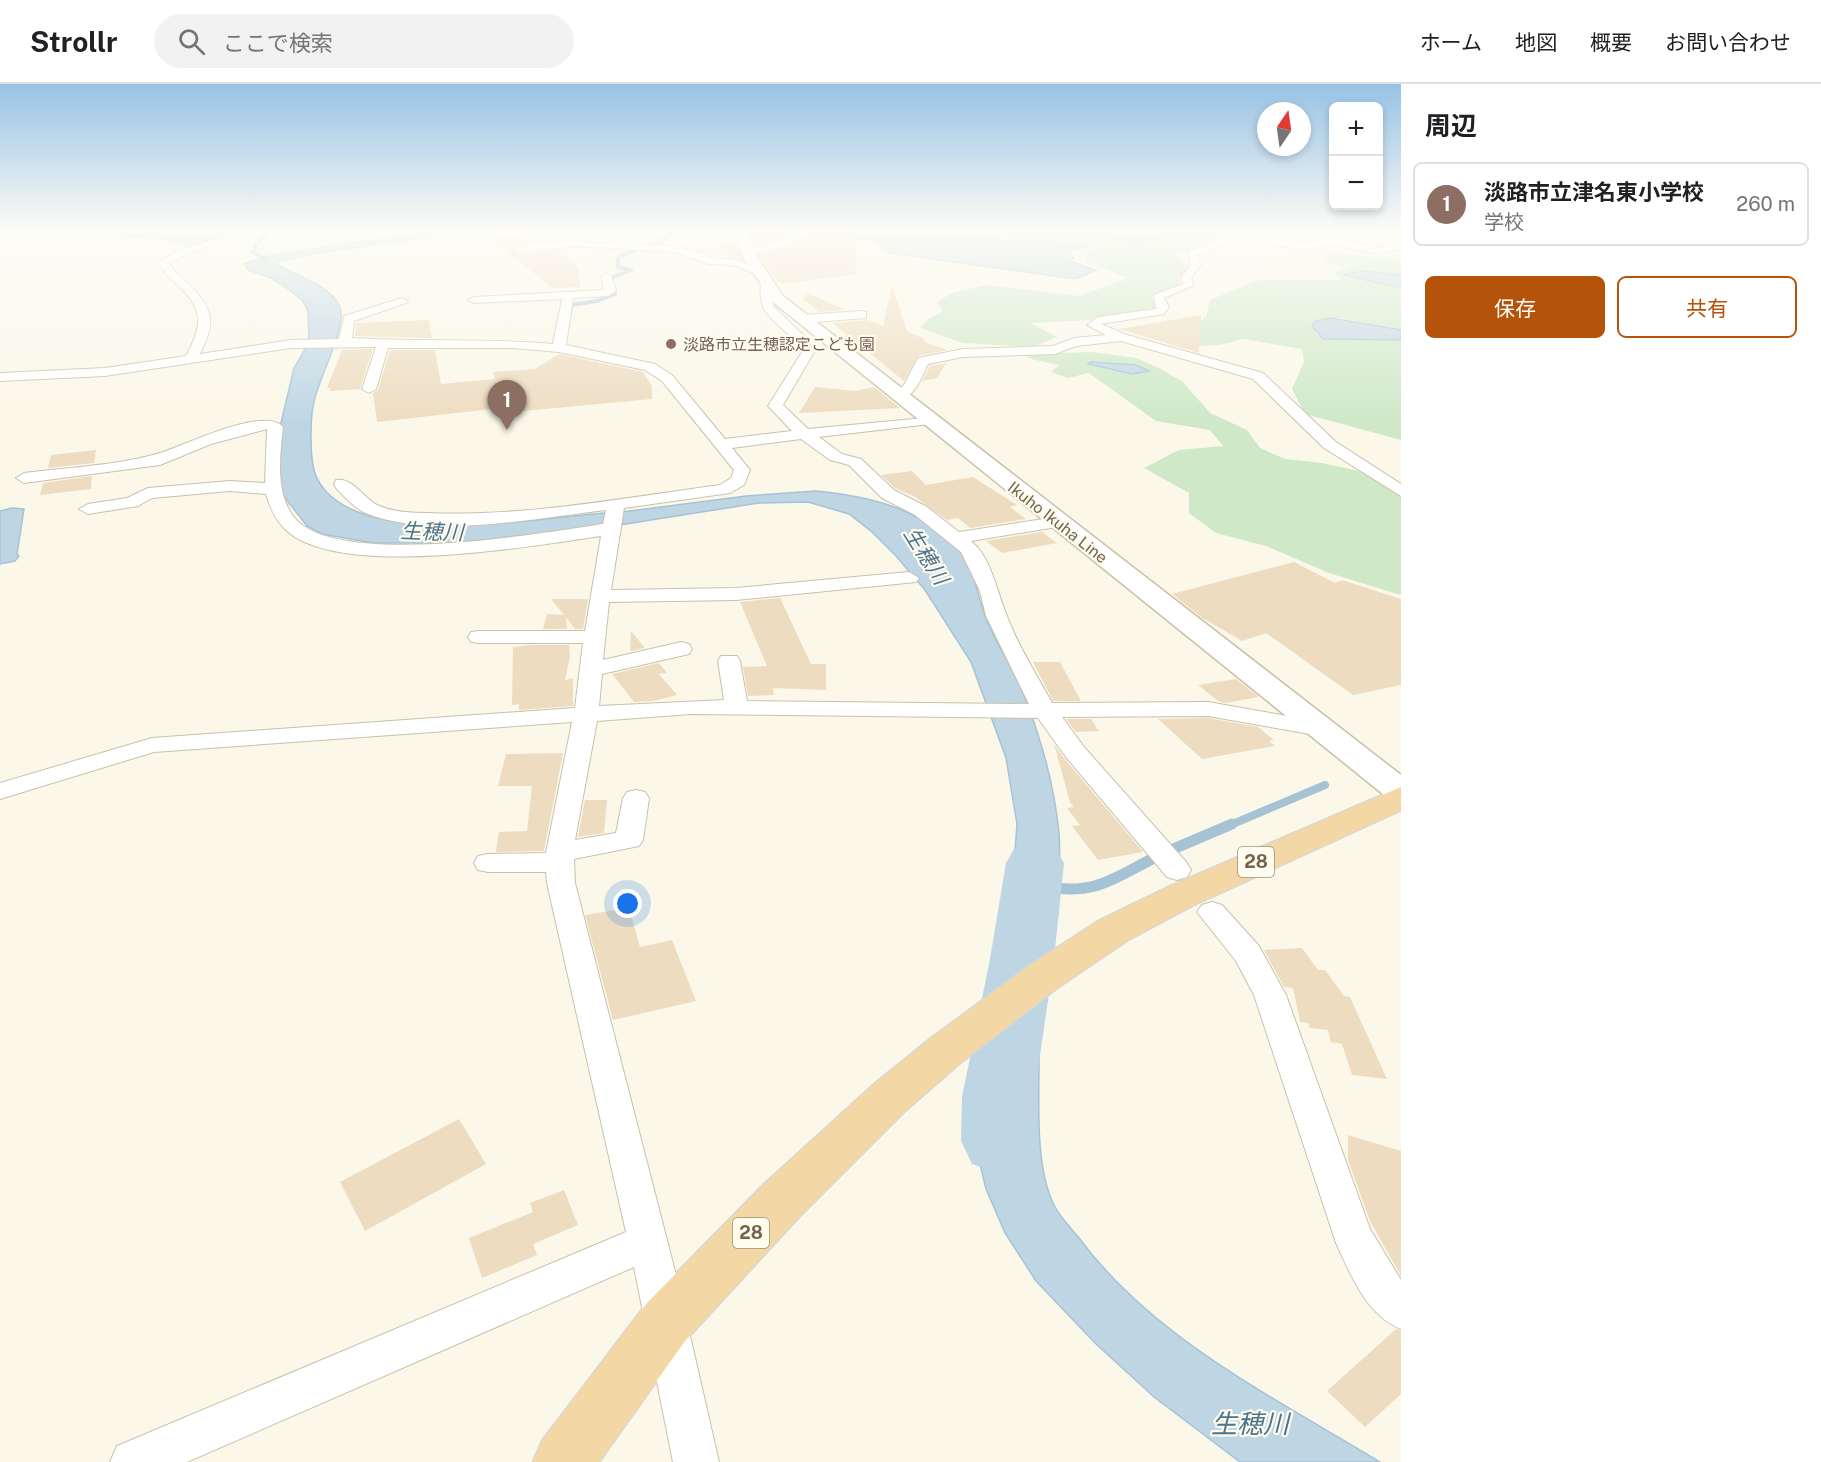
<!DOCTYPE html>
<html lang="ja">
<meta charset="utf-8">
<style>
body{margin:0;font-family:"Public Sans","Noto Sans JP",sans-serif;background:#f2f2f2;color:#202124}
.controls{position:absolute;right:18px;top:18px;display:grid;overflow:hidden;border-radius:9px;box-shadow:0 3px 9px #0003}
.controls button{width:54px;height:54px;display:grid;place-items:center;padding:0;border:0;border-bottom:2px solid #e0e0e0;background:#fff;color:#202124;font:30px sans-serif}
.compass{position:absolute;left:1257px;top:18px;width:54px;height:54px;border-radius:50%;background:#fff;box-shadow:0 3px 9px #0003;rotate:13deg}
.you{position:absolute;left:628px;top:820px;width:21px;height:21px;margin:-15px;border:4px solid #fff;border-radius:50%;background:#1a73e8;box-shadow:0 0 0 9px #1a73e833}
.badge{display:grid;place-items:center;width:39px;height:39px;border-radius:50%;background:#b45309;color:#fff;font-size:20px;font-weight:700}
.pin{position:absolute;translate:-50% -50px;filter:drop-shadow(0 2px 3px #0008)}
.pin::after{content:'';position:absolute;top:32px;width:21px;height:18px;background:inherit;clip-path:polygon(0 0,100% 0,50% 100%)}
.list{margin:0;padding:0;list-style:none}
h2{display:flex;justify-content:space-between;align-items:center;height:78px;margin:0;padding:0 24px;font-size:26px}
h2 small{font-size:20px;font-weight:400;color:#757577}
.list li{display:grid;grid-template-columns:39px 1fr auto;gap:18px;align-items:center;box-sizing:border-box;height:84px;margin:0 12px 12px;padding:0 12px;border:2px solid #e0e0e0;border-radius:9px}
.list b{display:block;font-size:22px;white-space:nowrap}
.list p{margin:0;font-size:20px;white-space:nowrap;color:#757577}
.list em{font-size:20px;font-style:normal;color:#757577}
.actions{display:flex;gap:12px;padding:18px 24px}
.actions a{flex:1;padding:14px 0;border:2px solid #b45309;border-radius:9px;text-align:center;font-size:21px;color:#b45309}
.actions .main{background:#b45309;color:#fff}
.icon{flex:none;width:33px;height:33px;fill:none;stroke:currentColor;stroke-width:2;stroke-linecap:round;stroke-linejoin:round}
.map{position:relative;flex:none;width:1401px;height:1378px;overflow:hidden}
header{display:flex;align-items:center;gap:36px;box-sizing:border-box;height:84px;padding:0 30px;background:#fff;border-bottom:2px solid #e0e0e0}
header strong{font-size:28px}
nav{display:flex;gap:33px;margin-inline-start:auto;font-size:21px}
.search{width:420px;height:54px;background:#f2f2f2;display:flex;align-items:center;gap:15px;box-sizing:border-box;padding:0 21px;border-radius:33px;color:#757577;font-size:22px}
main{display:flex}
aside{flex:1;background:#fff}
.map>svg:first-child{display:block}
.green{fill:#cee8c8}
.water{fill:#bed6e4;stroke:#a5c3d5;stroke-width:1.5}
.lines{fill:none;stroke-linecap:round;stroke-linejoin:round}
.stream-far2{stroke:#a5c3d5;stroke-width:4}
.stream-far1{stroke:#a5c3d5;stroke-width:8}
.stream{stroke:#a5c3d5;stroke-width:11}
.river{fill:#bed6e4;fill-rule:evenodd}
.building{fill:#eddcc0}
.minor-casing{stroke:#cac0ac;stroke-width:2}
.secondary-casing{stroke:#cbbfa8;stroke-width:3}
.trunk-casing{stroke:#dbd7d1;stroke-width:3}
.minor{fill:#fff;fill-rule:evenodd}
.secondary{fill:#fff;fill-rule:evenodd}
.trunk{fill:#f3d8a5;fill-rule:evenodd}
.education-dot{fill:#8d6e63;stroke:#fefbef;stroke-width:2}
.labels{text-anchor:middle;stroke-width:4.5;stroke-linejoin:round;paint-order:stroke}
.far-education-label{font-size:16px;fill:#785e54;stroke:#fefbef;text-anchor:start}
.far-street-label{font-size:16px;fill:#74644e;stroke:#fefbef}
.shield{fill:#fefbef;stroke:#9d917e;stroke-width:1.5}
.shield-label{font-size:18px;font-weight:bold;fill:#74644e}
.water-label{font-size:21px;font-style:italic;fill:#4c748c;stroke:#fefbef}
.near-water-label{font-size:26px;font-style:italic;fill:#4c748c;stroke:#fefbef}
</style>
<header>
<strong>Strollr</strong>
<div class="search"><svg class="icon" aria-label="search" viewBox="0 0 24 24"><circle cx="10" cy="10" r="6"/><path d="M15 15l6 6"/></svg>ここで検索</div>
<nav><a>ホーム</a><a>地図</a><a>概要</a><a>お問い合わせ</a></nav>
</header>
<main>
<div class="map">
<svg width="1401" height="1378" viewBox="0 0 1401 1378">
<rect width="100%" height="100%" fill="#fbf8e9"/>
<path class="green" d="M988,147h105l-2,3 48,10 26,-13h80c-24,9 -49,20 -75,23l11,7 6,9 -8,7 1,8 -28,12 4,8 -1,6 -66,9 -58,3 26,14 -24,10 -70,-4 -43,-15 8,-9 15,-8 -6,-9 15,-9 34,-8 92,11 50,-18 -43,-18 3,-8 10,-8 -49,-4h-42z
M1323,170l78,4v72l-61,-12h-9l-18,8 5,10 8,3 75,1v100l-96,-26 -13,-25 12,-27 -2,-13 -58,-10 -25,6 -25,1 -9,-14 21,-15 4,-17 48,-20h81l-4,-8 14,-5 -20,-3z
M1093,268l43,6 25,11 22,13 27,31 37,17 13,18 25,11 37,4 41,9 38,23v100l-72,-22 -63,-27 -50,-13 -27,-20v-20l-45,-25 35,-18 44,-4 -13,-16 -54,-9 -67,-48 -21,5 -17,-6 8,-7 -28,-6 -9,-5z"/>
<path class="water" d="M109,147h142l-61,14 -30,-7 -93,-3z
M437,147h37l-152,21 -46,10v2l5,3c17,8 52,21 59,40 7,21 -21,70 -26,95 -4,16 -5,61 3,76 36,74 220,40 288,35l-1,9 -5,5 -139,16h-87l-51,-9 -15,-8 -25,-32 -4,-19 2,-48 14,-59 15,-26 -1,-31 -6,-11 -15,-12 -16,-10 -23,-8 -4,-6 25,-8 56,-9z
M874,147h110l20,10h38l41,3 4,2 -19,6 6,6 -4,3 26,9 -20,9 -186,-26 -10,-6z
M1165,147l1,4 -27,9 -48,-12z
M1364,187l37,4v13l-58,-13z
M1331,234l70,12v10l-78,-1 -11,-13 4,-5z
M1091,278l45,3 13,6 -17,3 -44,-10z
M816,407c53,5 103,17 141,56 19,20 19,48 29,71 9,24 25,46 35,70 19,46 33,95 38,145 2,27 -1,55 -1,82l-50,31 9,-122 -11,-66 -35,-96 -46,-72 -29,-34 -24,-24 -23,-18 -41,-12 -49,1 -140,22 3,-13 124,-16z
M12,424l12,1 -7,45 2,2 -4,5 -15,3v-53z
M1039,959c1,47 -6,120 15,162 6,12 17,23 25,33 75,101 196,160 301,224h-140l-86,-65 -59,-54 -59,-62 -31,-48 -19,-44 -14,-58 3,-41z"/>
<g class="lines">
<path class="stream-far2" d="M265,147v6l-6,4 -6,11 14,9
M744,147l8,10 1,8
M844,151l32,5
M650,162l9,-3 13,-12
M570,229l1,-8 26,-4 18,-7 -7,-15 23,-9 -13,-3v-10l26,-10"/>
<path class="stream-far1" d="M1228,742l97,-41"/>
<path class="stream" d="M1171,766l61,-26
M1048,803c46,8 65,-8 104,-28"/>
<path class="river" d="M1035,760l21,5 8,14 -10,96 -20,138 3,44 -11,23 -27,9 -27,-9 -11,-23 1,-44 28,-138 16,-96 8,-14z"/>
</g>
<path class="building" d="M750,147h45l-15,9 -25,5z
M814,147h41l1,43 -74,10 -6,-3 -17,-27 29,-6z
M531,149l11,8 -23,3 -6,4 1,3 6,3 36,-4 19,13 4,7 1,17 -28,1 -59,-48 5,-1 -3,-2z
M737,160l5,15 -13,-2 -15,-10z
M892,201l15,46 17,8v3l24,8 -30,6 -14,25 -72,-58 36,-3 15,6z
M807,209l39,17 -27,2 -16,-13z
M1201,231l-2,38 -80,-24z
M429,236l3,18 -77,-2 1,-13z
M373,265l-13,40 -30,2 1,-3h-4l15,-38z
M390,266h45l6,34 54,-5 -2,-7 42,-3 24,-15 84,18 9,14v13l-139,13 -3,-5 -133,15 -4,-29 5,-3z
M946,279l-9,15 -15,3 8,-15z
M815,303l40,4 19,-4 26,21 -101,5z
M96,366l-2,13 -46,5 3,-13z
M912,387l14,14 47,-8 44,28 -7,2 16,12 -56,9 -12,-10 -11,2 -32,-23 -20,-9 -14,-13z
M92,392l-1,13 -51,6 3,-12z
M1042,448l15,11 -55,10 -16,-12z
M1294,478l41,21 7,-3 59,19v86l-48,10 -87,-62 -24,8 -41,-24 -29,-23z
M780,514l31,66h15v26l-53,-2 1,7 -26,1 -5,-29 24,-1 -27,-64z
M551,515h37l-5,30h-8l-9,-12 1,12h-24l4,-15 17,1z
M631,547l14,17 -15,3z
M530,561h39l1,12 -5,23 8,-2v28l-54,4v-6l-7,1 1,-58z
M1033,578h27l21,39h-28z
M659,579l8,10 -8,1 18,21 -24,6 -19,1 -22,-28z
M1236,595l23,18 -34,6 -7,-2 -20,-16z
M1208,634l50,9 16,13 -5,1 6,5 -73,13 -44,-40z
M1066,635h25l8,12 -23,1z
M1054,660l10,14 79,94 -45,8 -26,-34 8,-1 -13,-17 7,-1 -4,-5z
M563,669l-19,98 -48,1 3,-20 28,-1 5,-45h-34l8,-32z
M585,716h22l-3,33 -26,4z
M629,824l11,39 32,-7 24,61 -83,19 -28,-105z
M1302,864l16,22h7l19,26 6,1 37,82 -35,-4 -10,-31 -11,-2 -3,-12 -18,-2 -2,-5 -8,-1 -7,-34 -9,-1 -20,-37z
M459,1035l27,45 -121,67 -25,-49z
M1348,1051l53,16v125l-31,-55 -22,-61z
M564,1106l14,35 -45,19 4,11 -55,23 -13,-40 64,-26 -3,-9z
M1396,1245l5,2v63l-36,33 -38,-36z"/>
<g class="lines">
<g class="minor-casing">
<path id="minor" d="M248,147h26l-72,17 -33,15c4,8 13,14 19,21 26,24 28,39 12,70l91,-14 48,-1 5,-23 58,-18 6,3 -2,2 -52,18 -2,17c67,4 134,0 201,6l9,-45 -88,4 -6,-3 6,-3 130,-7 -3,-14 5,-3 5,3 5,15 -8,5 -35,2 -7,47 89,19 17,11 53,64 67,-8 -24,-25 34,-54c-15,-29 -46,-30 -41,-69l9,-2 3,25 35,34 6,12 -31,53 25,24 127,-12 2,3 -2,3 -5,1 -111,13 23,17 19,5 33,31 33,17 32,25 98,-15 9,5 -9,5 -86,14c21,17 26,52 36,75 11,30 30,59 45,87l156,-1 113,20 9,2 3,5 -3,5 -9,2 -113,-20 -146,1 22,30 103,116 4,7 -4,7 -10,3 -10,-3 -101,-120 -28,-39 -347,-4 -94,7 -22,119 41,-7 7,-35 4,-6 9,-2 9,2 4,6 -6,42 -4,6 -65,13 1,24 102,396 42,183h-46l-39,-195 -447,195h-77l7,-16 509,-214 -79,-349 -1,-11h-58l-10,-2 -4,-7 4,-7 10,-2 58,-1 26,-131 -418,30 -154,47v-16l152,-45 423,-30 8,-65h-104l-8,-1 -3,-5 3,-5 8,-1h106l16,-95c-69,10 -262,44 -315,-6 -11,-10 -16,-23 -20,-36l-36,-3 -78,7 -14,8 -50,8 -9,-5 9,-5 39,-6 21,-10 82,-7 35,2 2,-54 -56,15 -51,21 -136,18 -8,-5 8,-5c45,-6 109,-8 150,-25 21,-8 93,-41 109,-21 -3,28 -8,64 10,89 40,54 249,17 310,8l3,-14c-67,8 -175,29 -238,4 -13,-5 -23,-17 -32,-26l-2,-4 2,-4c16,-3 28,18 41,25 15,7 34,8 50,8 97,4 196,-15 293,-28l11,-7 3,-8 -72,-89 -17,-11 -86,-18 -46,-4h-125l-12,41 -7,4 -7,-4 14,-42 -85,1 -186,28 -105,5v-8l105,-5 81,-12c17,-32 18,-46 -9,-72 -8,-6 -15,-13 -18,-22l22,-13zM801,355l29,21 19,5 33,33 33,17 46,37 19,39 6,25 43,88 -282,-3 -7,-40 -3,-5h-16l-3,5 6,39 -125,6 3,-32 87,-20 3,-5 -3,-5 -8,-2 -78,18 6,-58 127,-2 180,-18 3,-4 -10,-6 -173,16 -125,2 13,-82 106,-15 14,-8 6,-15 -18,-22z
M548,147h12l22,11 93,4 25,6 11,6 28,2 27,13 -5,3 -28,-11 -24,-1 -34,-12 -101,-6 -54,6 -5,-3 5,-3 45,-5z
M800,147h12l-25,15 -38,7 -5,-3 37,-8z
M1242,147h15l-4,3 49,10 28,-6 48,10 23,-5v6l-23,5 -48,-10 -28,6 -59,-13 -46,18 4,10 -10,12 3,8 -30,13 5,9 -5,7 -63,10 26,11 136,38 73,69 65,42v12l-77,-48 -71,-69 -132,-38 -45,5 -21,8 -92,3 -35,7c-7,14 -12,32 -29,36l-7,-4 12,-11 14,-27 45,-9 90,-3 21,-8 32,-3 -19,-10 11,-8 58,-8 -2,-14 29,-11 -2,-7 10,-12 -4,-13z
M862,227l4,1v6l-63,5 -6,-4 6,-4z
M1212,818l10,3 37,41 27,49 84,234 31,51v49c-35,-14 -50,-54 -65,-86l-82,-248 -18,-34 -39,-49 5,-7z"/>
</g>
<g class="secondary-casing">
<path id="secondary" d="M735,147h12l12,29 24,36 618,479v27l-12,-3 -616,-497 -28,-42z"/>
</g>
<g class="trunk-casing">
<path id="trunk" d="M1401,703v23l-209,96 -64,34 -71,48 -97,75 -55,48 -106,106 -114,124 -86,121h-66l9,-21 105,-138 116,-118 110,-100 57,-46 99,-73 71,-46 66,-32z"/>
</g>
<use href="#minor" class="minor"/>
<use href="#secondary" class="secondary"/>
<use href="#trunk" class="trunk"/>
</g>
<linearGradient id="sky" x2="0" y2="1"><stop stop-color="#97c2e6"/><stop offset="0.43" stop-color="#fdfcf5"/><stop offset="1" stop-color="#fdfcf5" stop-opacity="0"/></linearGradient>
<rect width="1401" height="340" fill="url(#sky)"/>
<circle class="education-dot" cx="671" cy="260" r="6"/>
<g class="labels">
<g class="far-education-label">
<text x="683" y="266">淡路市立生穂認定こども園</text>
</g>
<g class="far-street-label">
<text transform="translate(1058 438) rotate(38)" y="6">Ikuho Ikuha Line</text>
</g>
<g class="shield">
<rect x="1238" y="763" width="36" height="30" rx="4.5"/>
<rect x="733" y="1134" width="36" height="30" rx="4.5"/>
</g>
<g class="shield-label">
<text x="1256" y="784">28</text>
<text x="751" y="1155">28</text>
</g>
<g class="water-label">
<text transform="translate(432 448) rotate(2)" y="7">生穂川</text>
<text transform="translate(926 472) rotate(58)" y="7">生穂川</text>
</g>
<g class="near-water-label">
<text x="1250" y="1349">生穂川</text>
</g>
</g>
</svg>
<div class="controls">
<button>+</button>
<button>−</button>
</div>
<svg class="compass" viewBox="-18 -18 36 36"><path d="M0-13l5 13h-10z" fill="#e53935"/><path d="M0 13l5-13h-10z" fill="#757577"/></svg>
<div class="you"></div>
<div class="pin badge" style="left:507px;top:346px;background:#8d6e63">1</div>
</div>
<aside>
<h2>周辺<small></small></h2>
<ul class="list">
<li><span class="badge" style="background:#8d6e63">1</span><div><b>淡路市立津名東小学校</b><p>学校</p></div><em>260 m</em></li>
</ul>
<div class="actions"><a class="main">保存</a><a>共有</a></div>
</aside>
</main>
